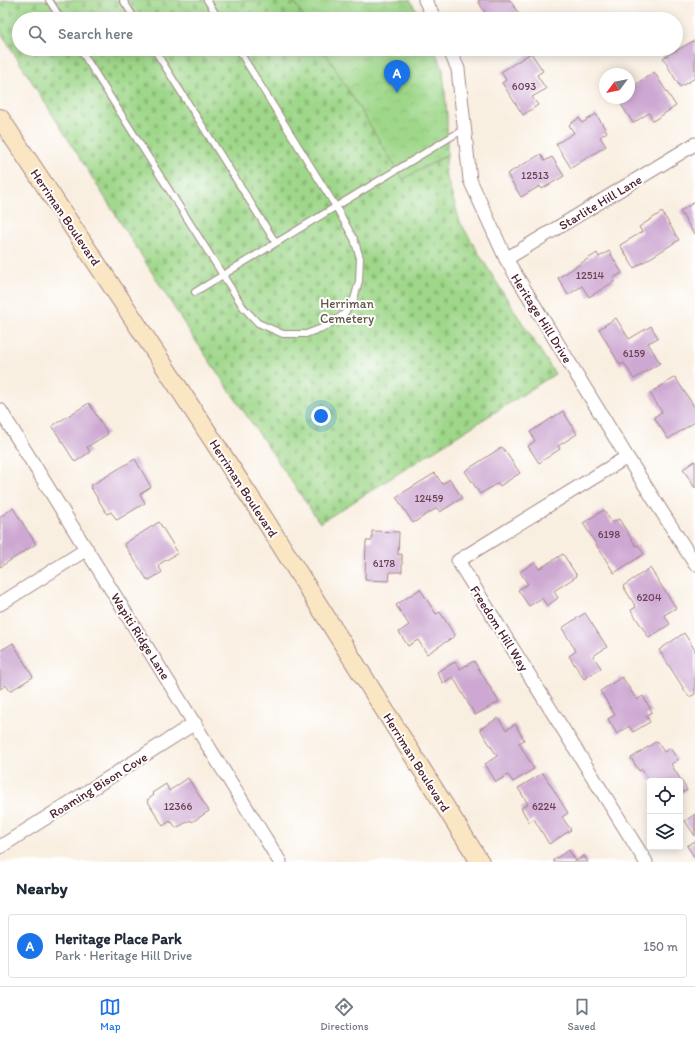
<!DOCTYPE html>
<meta charset="utf-8">
<style>
body{margin:0;font-family:Itim,sans-serif;background:#f6f6f7;color:#1f2937}
.controls{position:absolute;right:12px;bottom:12px;display:grid;overflow:hidden;border-radius:4px;box-shadow:0 2px 10px #0003}
.controls button{width:36px;height:36px;display:grid;place-items:center;padding:0;border:0;border-bottom:1px solid #e0e1e3;background:#fff;color:#1f2937;font:20px sans-serif}
.compass{position:absolute;left:599px;top:68px;width:36px;height:36px;border-radius:50%;background:#fff;box-shadow:0 2px 10px #0003;rotate:238deg}
.you{position:absolute;left:321px;top:416px;width:14px;height:14px;margin:-10px;border:3px solid #fff;border-radius:50%;background:#1a73e8;box-shadow:0 0 0 6px #1a73e833}
.badge{display:grid;place-items:center;width:26px;height:26px;border-radius:50%;background:#1a73e8;color:#fff;font-size:13px;font-weight:700}
.pin{position:absolute;translate:-50% -33px;filter:drop-shadow(0 1px 2px #0008)}
.pin::after{content:'';position:absolute;top:21px;width:14px;height:12px;background:inherit;clip-path:polygon(0 0,100% 0,50% 100%)}
.list{margin:0;padding:0;list-style:none}
h2{display:flex;justify-content:space-between;align-items:center;height:52px;margin:0;padding:0 16px;font-size:17px}
h2 small{font-size:13px;font-weight:400;color:#747a83}
.list li{display:grid;grid-template-columns:26px 1fr auto;gap:12px;align-items:center;box-sizing:border-box;height:64px;margin:0 8px 8px;padding:0 8px;border:1px solid #e0e1e3;border-radius:4px}
.list b{display:block;font-size:15px;white-space:nowrap}
.list p{margin:0;font-size:13px;white-space:nowrap;color:#747a83}
.list em{font-size:13px;font-style:normal;color:#747a83}
.icon{flex:none;width:22px;height:22px;fill:none;stroke:currentColor;stroke-width:2;stroke-linecap:round;stroke-linejoin:round}
.map{position:relative;flex:none;width:695px;height:862px;overflow:hidden}
.search{position:absolute;background:#fff;box-shadow:0 2px 10px #0003;left:12px;right:12px;top:12px;height:44px;display:flex;align-items:center;gap:10px;box-sizing:border-box;padding:0 14px;border-radius:22px;color:#747a83;font-size:15px}
.sheet{height:124px;background:#fff}
nav{display:flex;justify-content:space-around;align-items:center;box-sizing:border-box;height:56px;border-top:1px solid #e0e1e3;background:#fff;font-size:11px;color:#747a83}
nav a{display:grid;justify-items:center;gap:2px}
nav .on{color:#1a73e8}
.map>svg:first-child{display:block}
.cemetery{fill:url(#cemetery-stones);stroke:#747b5a}
.park{fill:url(#park-crowns);stroke:#747b5a}
.building{fill:#cda8d2}
.lines{fill:none;stroke-linecap:round;stroke-linejoin:round}
.lane-casing{stroke:#a28786;stroke-width:8}
.street-casing{stroke:#a28786;stroke-width:15}
.secondary-casing{stroke:#a28786;stroke-width:20}
.path{stroke:#a28786;stroke-width:2.5;stroke-dasharray:3 3;stroke-linecap:butt}
.lane{stroke:#fff;stroke-width:6}
.street{stroke:#fff;stroke-width:13}
.secondary{stroke:#fbe6c4;stroke-width:18}
.labels{text-anchor:middle;stroke-width:4;stroke-linejoin:round;paint-order:stroke}
.number-label{font-size:11px;fill:#6b4155}
.street-label{font-size:13px;fill:#4a1f2b;stroke:#fff}
.park-label{font-size:13px;fill:#635647;stroke:#fff}
</style>
<div class="map">
<svg width="695" height="862" viewBox="0 0 695 862">
<defs>
<pattern id="cemetery-stones" width="16" height="16" patternUnits="userSpaceOnUse"><rect width="16" height="16" fill="#9ed789"/><path d="M2 7V4a2 2 0 0 1 4 0v3zM10 15v-3a2 2 0 0 1 4 0v3z" fill="#8ab876"/></pattern>
<pattern id="park-crowns" width="20" height="18" patternUnits="userSpaceOnUse"><rect width="20" height="18" fill="#9ed789"/><path d="M2 6a3 3 0 1 1 6 0M12 15a3 3 0 1 1 6 0" fill="none" stroke="#8ab876"/></pattern>
</defs>
<rect width="100%" height="100%" fill="#fff"/>
<filter id="ink" filterUnits="userSpaceOnUse"><feTurbulence type="fractalNoise" baseFrequency=".025" numOctaves="2"/><feDisplacementMap in="SourceGraphic" scale="8" xChannelSelector="R" yChannelSelector="G"/><feConvolveMatrix kernelMatrix="1 2 1 2 8 2 1 2 1" color-interpolation-filters="sRGB"/></filter>
<filter id="wash" filterUnits="userSpaceOnUse"><feTurbulence type="fractalNoise" baseFrequency=".012" numOctaves="4" result="noise"/><feDisplacementMap in="SourceGraphic" scale="16" xChannelSelector="R" yChannelSelector="G"/><feGaussianBlur stdDeviation="0.9" result="paint"/><feColorMatrix in="noise" values="0 0 0 0 0 0 0 0 0 0 0 0 0 0 0 0 0 1.4 0 .05"/><feComposite in="paint" operator="in"/></filter>
<g filter="url(#wash)">
<rect width="100%" height="100%" fill="#f9efe1"/>
<path class="cemetery" d="M5,0h290l12,19h-288v30h306l78,130 44,-24 -2,17 15,50 35,58 60,94 -235,149 -133,-195 -187,-297v-28z"/>
<path class="park" d="M293,0h117l11,19h-116z
M323,49h111l9,21 4,46v39l-44,24z"/>
<g id="blocks">
<path class="building" d="M480,0h30l12,19h-33l-11,-18z
M695,40v38l-15,9 -17,-29z
M531,53l12,18 -6,4 9,14 -14,8 6,8 -15,10 -21,-32 4,-3 -5,-8z
M654,72l22,34 -23,15 -4,-8 -16,10 -16,-25h12v-9z
M596,114l11,18 -7,5 6,9 -35,22 -15,-24 18,-11 -5,-8 10,-7 3,5z
M541,154l4,7 7,-4 12,19 -22,13 -2,-3 -19,11 -14,-23z
M695,202v31l-1,1 -14,-23z
M662,212l17,28 -45,28 -14,-23 22,-13 -3,-5z
M609,251l13,22 -9,5 2,3 -26,16 -7,-11 -14,9 -10,-17 39,-25 2,4z
M616,318l13,21 22,-13 7,12 -10,5 12,20 -26,16 -10,-16 -4,2 -21,-36z
M675,377l20,31v14l-27,17 -14,-22 8,-5 -12,-19z
M89,403l19,31 -21,13 3,5 -15,10 -23,-36z
M563,411l14,23 -19,12 2,3 -21,14 -11,-17 7,-5 -5,-9z
M502,447l18,26 -20,13 -2,-3 -18,11 -15,-23z
M135,459l16,28 -11,7 5,9 -28,17 -6,-8 -4,2 -17,-28z
M695,461v27l-12,-19z
M435,473l7,11 8,-5 12,19 -22,14 -3,-4 -24,15 -17,-26z
M13,508l23,36 -36,23v-50z
M604,510l8,13 7,-4 17,27 2,-1 6,9 -30,19 -31,-50z
M159,522l19,31 -20,12 4,7 -14,9 -24,-37z
M372,531l27,1 -1,23 4,-1v18h-12l-1,9 -24,-1 1,-39h6z
M563,554l14,22 -23,15 4,7 -11,8 -5,-8 -13,8 -11,-16 10,-6 -8,-12 15,-10 4,7z
M650,568l26,40 -12,7 6,9 -21,14 -18,-28 5,-3 -13,-21z
M420,589l16,25 4,-2 15,24 -28,18 -9,-14 -10,6 -9,-14 10,-7 -13,-20z
M585,613l22,34 -14,9 8,12 -17,11 -15,-23 7,-5 -14,-23z
M684,633l11,17v44l-6,3 -30,-47z
M13,643l20,34 -23,14 -4,-6 -6,4v-38z
M474,661l25,41 -24,13 -22,-38 -10,6 -6,-11 18,-10 5,7z
M622,677l15,23 6,-4 9,16 -6,4 4,6 -17,10 -4,-6 -12,8 -9,-15 7,-4 -15,-24z
M498,718l8,12 9,-6 9,16 -5,3 15,26 -21,13 -5,-7 -12,7 -11,-18 12,-8 -17,-27z
M657,741l7,11 6,-4 8,12 -7,4 16,26 -7,4v-13h-30l-8,-12 -3,2 -8,-13z
M543,773l25,40 -6,4 9,13 -22,14 -15,-25 -5,3 -8,-14 7,-4 -10,-16z
M188,778l21,33 -17,11 -1,-2 -15,8 -4,-6 -1,1 -1,-2 -7,5 -16,-26 7,-5 -2,-2 14,-9 3,7z
M695,814v22l-10,-15z
M695,841v17l-8,-12z
M569,850l7,11 8,-5 4,6h-34l-1,-2z"/>
</g>
</g>
<g filter="url(#ink)">
<use href="#blocks" fill-opacity="0" stroke="#a28786" stroke-width="1"/>
<g class="lines">
<g class="lane-casing">
<path id="lane" d="M49,0l12,19
M123,0l12,19
M207,0l12,19
M80,49l163,258 15,16 25,11h23l21,-8 17,-12 10,-15 5,-18 1,-23 -6,-19 -18,-32 -98,-158
M154,49l122,194
M195,292l269,-163"/>
</g>
<g class="street-casing">
<path id="street" d="M425,0l10,19
M449,49l9,20 12,111 36,79 121,198 68,107
M506,259l189,-115
M0,410l280,452
M627,457l-169,104 188,301
M0,604l87,-55
M0,847l195,-124"/>
</g>
<g class="secondary-casing">
<path id="secondary" d="M0,118l123,185 142,217 215,342"/>
</g>
<path class="path" d="M367,18l6,-5v6
M380,49l1,2"/>
<use href="#lane" class="lane"/>
<use href="#street" class="street"/>
<use href="#secondary" class="secondary"/>
</g>
</g>
<g class="labels">
<g class="number-label">
<text x="524" y="90">6093</text>
<text x="535" y="179">12513</text>
<text x="590" y="279">12514</text>
<text x="634" y="357">6159</text>
<text x="429" y="502">12459</text>
<text x="609" y="538">6198</text>
<text x="384" y="567">6178</text>
<text x="649" y="601">6204</text>
<text x="178" y="810">12366</text>
<text x="544" y="810">6224</text>
</g>
<g class="street-label">
<text transform="translate(600 202) rotate(-31)" y="5">Starlite Hill Lane</text>
<text transform="translate(66 217) rotate(56)" y="5">Herriman Boulevard</text>
<text transform="translate(542 318) rotate(58)" y="5">Heritage Hill Drive</text>
<text transform="translate(244 488) rotate(57)" y="5">Herriman Boulevard</text>
<text transform="translate(500 628) rotate(58)" y="5">Freedom Hill Way</text>
<text transform="translate(141 636) rotate(58)" y="5">Wapiti Ridge Lane</text>
<text transform="translate(417 762) rotate(58)" y="5">Herriman Boulevard</text>
<text transform="translate(98 785) rotate(-32)" y="5">Roaming Bison Cove</text>
</g>
<g class="park-label">
<text x="347" y="308">Herriman<tspan x="347" dy="15">Cemetery</tspan></text>
</g>
</g>
</svg>
<div class="controls">
<button><svg class="icon" aria-label="locate" viewBox="0 0 24 24"><circle cx="12" cy="12" r="6"/><path d="M12 2v4M12 18v4M2 12h4M18 12h4"/></svg></button>
<button><svg class="icon" aria-label="layers" viewBox="0 0 24 24"><path d="M12 4l9 5-9 5-9-5zM3 14l9 5 9-5"/></svg></button>
</div>
<svg class="compass" viewBox="-18 -18 36 36"><path d="M0-13l5 13h-10z" fill="#e53935"/><path d="M0 13l5-13h-10z" fill="#747a83"/></svg>
<div class="you"></div>
<div class="pin badge" style="left:397px;top:93px">A</div>
<div class="search"><svg class="icon" aria-label="search" viewBox="0 0 24 24"><circle cx="10" cy="10" r="6"/><path d="M15 15l6 6"/></svg>Search here</div>
</div>
<section class="sheet">
<h2>Nearby<small></small></h2>
<ul class="list">
<li><span class="badge">A</span><div><b>Heritage Place Park</b><p>Park · Heritage Hill Drive</p></div><em>150 m</em></li>
</ul>
</section>
<nav>
<a class="on"><svg class="icon" aria-label="map" viewBox="0 0 24 24"><path d="M3 6l6-2 6 2 6-2v14l-6 2-6-2-6 2zM9 4v14M15 6v14"/></svg>Map</a>
<a><svg class="icon" aria-label="directions" viewBox="0 0 24 24"><path d="M12 3l9 9-9 9-9-9zM9 14v-3h6M13 9l2 2-2 2"/></svg>Directions</a>
<a><svg class="icon" aria-label="saved" viewBox="0 0 24 24"><path d="M7 4h10v16l-5-4-5 4z"/></svg>Saved</a>
</nav>
